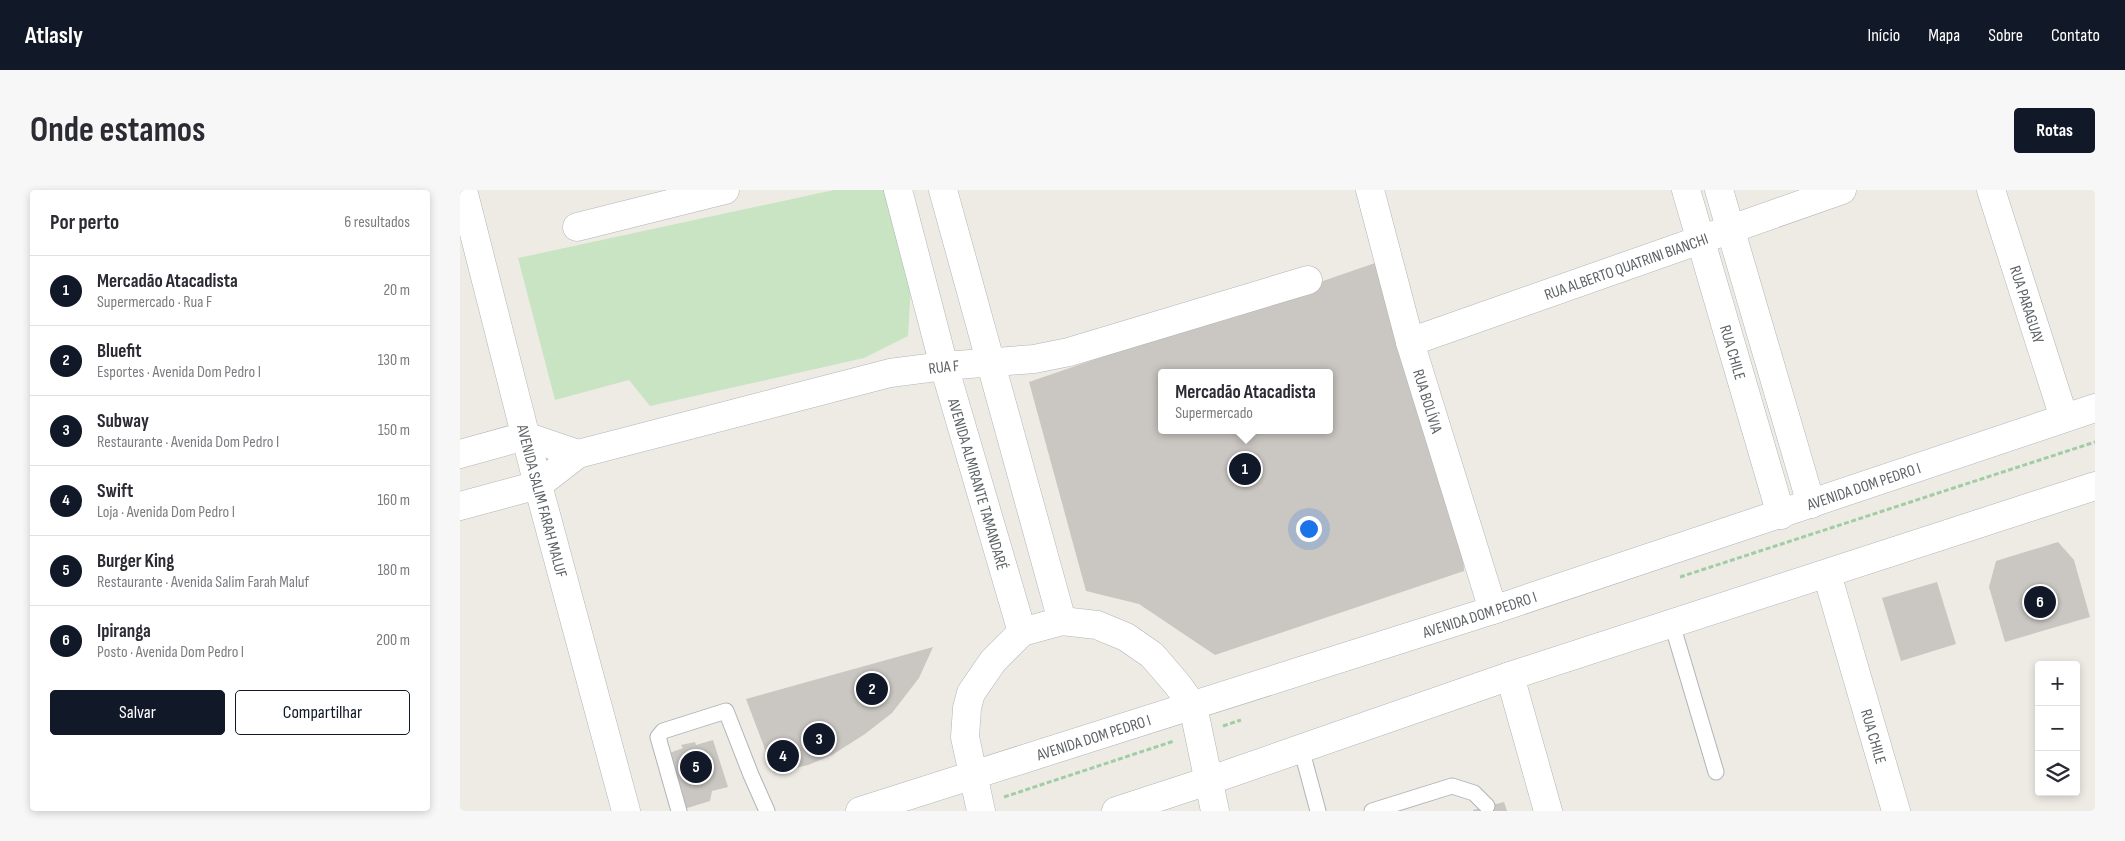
<!DOCTYPE html>
<html lang="pt">
<meta charset="utf-8">
<style>
body{margin:0;font-family:"Sofia Sans Condensed",sans-serif;background:#f7f7f7;color:#2b2b33}
.controls{position:absolute;right:15px;bottom:15px;display:grid;overflow:hidden;border-radius:5px;box-shadow:0 2px 8px #0003}
.controls button{width:45px;height:45px;display:grid;place-items:center;padding:0;border:0;border-bottom:1px solid #e1e1e2;background:#fff;color:#2b2b33;font:25px sans-serif}
.you{position:absolute;left:848px;top:338px;width:18px;height:18px;margin:-12px;border:4px solid #fff;border-radius:50%;background:#1a73e8;box-shadow:0 0 0 8px #1a73e833}
.badge{display:grid;place-items:center;width:32px;height:32px;border-radius:50%;background:#111827;color:#fff;font-size:16px;font-weight:700}
.pin{position:absolute;translate:-50% -50%;border:2px solid #fff;box-shadow:0 1px 5px #0006}
.popup{position:absolute;left:698px;top:179px;width:175px;height:65px;box-sizing:border-box;display:grid;place-content:center;border-radius:5px;background:#fff;filter:drop-shadow(0 1px 4px #0005);font-size:16px;white-space:nowrap;color:#7c7c81}
.popup b{font-size:19px;color:#2b2b33}
.popup::after{content:'';position:absolute;left:50%;top:100%;margin-left:-10px;border:10px solid transparent;border-top-color:#fff}
.list{margin:0;padding:0;list-style:none}
h2{display:flex;justify-content:space-between;align-items:center;height:65px;margin:0;padding:0 20px;font-size:21px}
h2 small{font-size:16px;font-weight:400;color:#7c7c81}
.list li{display:grid;grid-template-columns:32px 1fr auto;gap:15px;align-items:center;box-sizing:border-box;height:70px;padding:0 20px;border-top:1px solid #e1e1e2}
.list b{display:block;font-size:19px;white-space:nowrap}
.list p{margin:0;font-size:16px;white-space:nowrap;color:#7c7c81}
.list em{font-size:16px;font-style:normal;color:#7c7c81}
.actions{display:flex;gap:10px;padding:15px 20px}
.actions a{flex:1;padding:11px 0;border:1px solid #111827;border-radius:5px;text-align:center;font-size:18px;color:#111827}
.actions .main{background:#111827;color:#fff}
.icon{flex:none;width:28px;height:28px;fill:none;stroke:currentColor;stroke-width:2;stroke-linecap:round;stroke-linejoin:round}
.map{position:relative;flex:none;width:1635px;height:621px;overflow:hidden;border-radius:5px}
header{display:flex;align-items:center;gap:30px;box-sizing:border-box;height:70px;padding:0 25px;background:#111827;color:#fff}
header strong{font-size:24px}
nav{display:flex;gap:28px;margin-inline-start:auto;font-size:18px}
.intro{display:flex;align-items:center;justify-content:space-between;box-sizing:border-box;height:120px;padding:0 30px}
h1{margin:0;font-size:35px}
.button{padding:12px 22px;border-radius:5px;background:#111827;color:#fff;font-size:18px;font-weight:700}
main{display:flex;gap:30px;padding:0 30px}
aside{flex:1;background:#fff;border-radius:5px;box-shadow:0 2px 8px #0003}
.map>svg:first-child{display:block}
.green{fill:#c9e4c3}
.building{fill:#cac6c2;fill-rule:evenodd}
.lines{fill:none;stroke-linecap:round;stroke-linejoin:round}
.lane-casing{stroke:#b0b4b7;stroke-width:17}
.street-casing{stroke:#b0b4b7;stroke-width:29}
.secondary-casing{stroke:#b0b4b7;stroke-width:29}
.path{stroke:#a1cda5;stroke-width:3;stroke-dasharray:5 2.5;stroke-linecap:butt}
.lane{stroke:#fff;stroke-width:15}
.street{stroke:#fff;stroke-width:28}
.secondary{stroke:#fff;stroke-width:28}
.labels{text-anchor:middle;stroke-width:4.5;stroke-linejoin:round;paint-order:stroke}
.street-label{font-size:16px;fill:#5d6265;stroke:#fff}
</style>
<header>
<strong>Atlasly</strong>
<nav><a>Início</a><a>Mapa</a><a>Sobre</a><a>Contato</a></nav>
</header>
<div class="intro"><h1>Onde estamos</h1><a class="button">Rotas</a></div>
<main>
<aside>
<h2>Por perto<small>6 resultados</small></h2>
<ul class="list">
<li><span class="badge">1</span><div><b>Mercadão Atacadista</b><p>Supermercado · Rua F</p></div><em>20 m</em></li>
<li><span class="badge">2</span><div><b>Bluefit</b><p>Esportes · Avenida Dom Pedro I</p></div><em>130 m</em></li>
<li><span class="badge">3</span><div><b>Subway</b><p>Restaurante · Avenida Dom Pedro I</p></div><em>150 m</em></li>
<li><span class="badge">4</span><div><b>Swift</b><p>Loja · Avenida Dom Pedro I</p></div><em>160 m</em></li>
<li><span class="badge">5</span><div><b>Burger King</b><p>Restaurante · Avenida Salim Farah Maluf</p></div><em>180 m</em></li>
<li><span class="badge">6</span><div><b>Ipiranga</b><p>Posto · Avenida Dom Pedro I</p></div><em>200 m</em></li>
</ul>
<div class="actions"><a class="main">Salvar</a><a>Compartilhar</a></div>
</aside>
<div class="map">
<svg width="1635" height="621" viewBox="0 0 1635 621">
<rect width="100%" height="100%" fill="#eeebe5"/>
<path class="green" d="M374,0h54l23,96 -3,50 -44,22 -214,48 -21,-26 -74,20 -37,-142z"/>
<path class="building" d="M918,72l85,294 1,15 -249,84 -76,-51 -53,-13 -57,-209zM701,183h168v57h-168z
M1598,352l16,18 16,57 -85,25 -16,-55 7,-26z
M1477,392l19,62 -55,17 -19,-63z
M473,457l-14,31 -27,35 -27,21 -33,21 -24,10 -34,8 -28,-74z
M253,550l15,47 -16,4 -2,10 -26,8 -17,-55 16,-6 -2,-3 14,-3 1,3z
M1044,612l3,9h-34v-1z"/>
<g class="lines">
<g class="lane-casing">
<path id="lane" d="M1212,434l44,148
M841,558l17,63
M219,621l-21,-74 5,-6 63,-20 25,64 16,36
M912,621l80,-25 22,7 13,13"/>
</g>
<g class="street-casing">
<g id="street">
<path id="s1" d="M3,0l75,295 88,326"/>
<path id="s2" d="M438,0l46,176 78,266"/>
<path d="M483,0l119,431"/>
<path id="s3" d="M910,0l40,152 83,268"/>
<path id="s4" d="M1531,0l73,228"/>
<path d="M117,37l148,-37"/>
<path id="s5" d="M950,152l432,-152"/>
<path d="M0,264l65,-18 53,18"/>
<path id="s6" d="M0,316l78,-21 40,-31 312,-81 54,-7 90,-7 35,-7 239,-72"/>
<path id="s7" d="M1367,384l69,237"/>
<path d="M1050,486l38,135"/>
<path d="M521,621l-16,-74 2,-29 4,-15 22,-32 29,-29 40,-11 35,4 29,12 26,18 25,29 16,22 22,105"/>
</g>
</g>
<g class="secondary-casing">
<g id="secondary">
<path id="s8" d="M1226,0l95,325"/>
<path d="M1259,0l92,314"/>
<path id="s9" d="M400,621l633,-201 602,-202"/>
<path d="M656,621l92,-30 302,-105 585,-190"/>
</g>
</g>
<path class="path" d="M1220,387l415,-135
M763,536l18,-6
M544,607l170,-56"/>
<use href="#lane" class="lane"/>
<use href="#street" class="street"/>
<use href="#secondary" class="secondary"/>
</g>
<g class="labels">
<g class="street-label">
<text dy="6" stroke="none"><textPath href="#s5" startOffset="229">RUA ALBERTO QUATRINI BIANCHI</textPath></text>
<text dy="6" stroke="none"><textPath href="#s4" startOffset="120">RUA PARAGUAY</textPath></text>
<text dy="6" stroke="none"><textPath href="#s8" startOffset="169">RUA CHILE</textPath></text>
<text dy="6" stroke="none"><textPath href="#s6" startOffset="508">RUA F</textPath></text>
<text dy="6" stroke="none"><textPath href="#s3" startOffset="219">RUA BOLÍVIA</textPath></text>
<text dy="6" stroke="none"><textPath href="#s2" startOffset="305">AVENIDA ALMIRANTE TAMANDARÉ</textPath></text>
<text dy="6" stroke="none"><textPath href="#s9" startOffset="1055">AVENIDA DOM PEDRO I</textPath></text>
<text dy="6" stroke="none"><textPath href="#s1" startOffset="321">AVENIDA SALIM FARAH MALUF</textPath></text>
<text dy="6" stroke="none"><textPath href="#s9" startOffset="650">AVENIDA DOM PEDRO I</textPath></text>
<text dy="6" stroke="none"><textPath href="#s7" startOffset="169">RUA CHILE</textPath></text>
<text dy="6" stroke="none"><textPath href="#s9" startOffset="245">AVENIDA DOM PEDRO I</textPath></text>
</g>
</g>
</svg>
<div class="controls">
<button>+</button>
<button>−</button>
<button><svg class="icon" aria-label="layers" viewBox="0 0 24 24"><path d="M12 4l9 5-9 5-9-5zM3 14l9 5 9-5"/></svg></button>
</div>
<div class="you"></div>
<div class="pin badge" style="left:785px;top:279px">1</div>
<div class="popup"><b>Mercadão Atacadista</b>Supermercado</div>
<div class="pin badge" style="left:412px;top:499px">2</div>
<div class="pin badge" style="left:359px;top:549px">3</div>
<div class="pin badge" style="left:323px;top:566px">4</div>
<div class="pin badge" style="left:236px;top:577px">5</div>
<div class="pin badge" style="left:1580px;top:412px">6</div>
</div>
</main>
